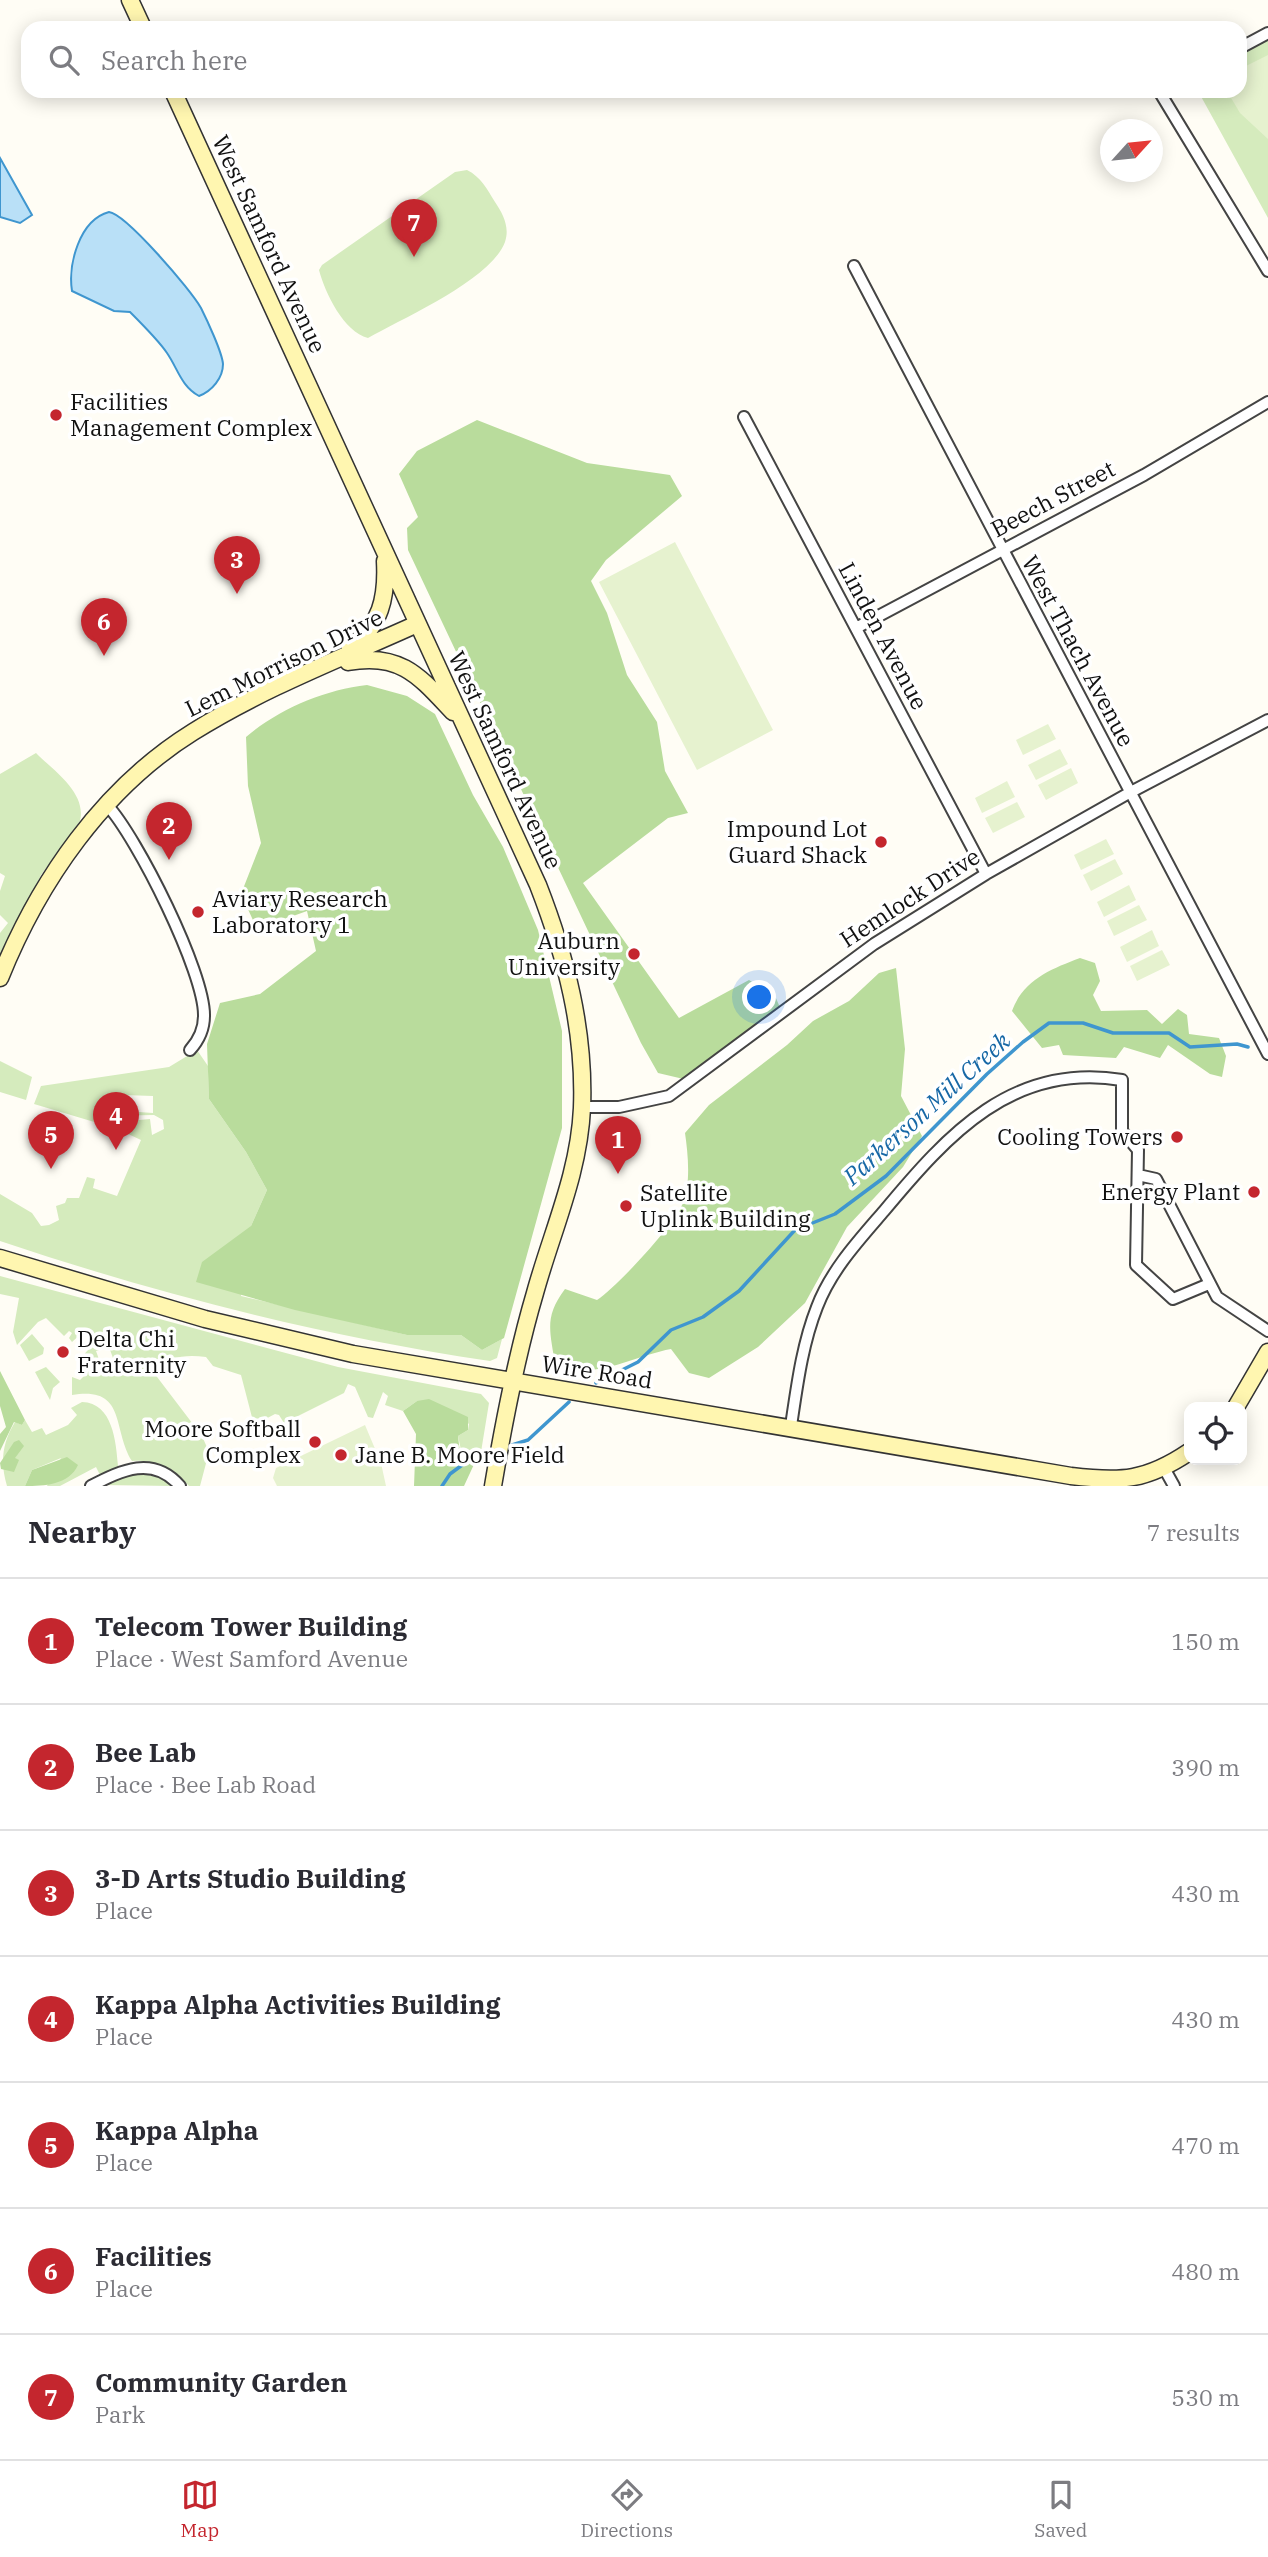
<!DOCTYPE html>
<meta charset="utf-8">
<style>
body{margin:0;font-family:"IBM Plex Serif",serif;background:#f2f2f3;color:#2b2b33}
.controls{position:absolute;right:21px;bottom:21px;display:grid;overflow:hidden;border-radius:14px;box-shadow:0 4px 18px #0003}
.controls button{width:63px;height:63px;display:grid;place-items:center;padding:0;border:0;border-bottom:2px solid #e1e1e2;background:#fff;color:#2b2b33;font:35px sans-serif}
.compass{position:absolute;left:1100px;top:119px;width:63px;height:63px;border-radius:50%;background:#fff;box-shadow:0 4px 18px #0003;rotate:63deg}
.you{position:absolute;left:760px;top:998px;width:24px;height:24px;margin:-18px;border:5px solid #fff;border-radius:50%;background:#1a73e8;box-shadow:0 0 0 10px #1a73e833}
.badge{display:grid;place-items:center;width:46px;height:46px;border-radius:50%;background:#c4262e;color:#fff;font-size:23px;font-weight:700}
.pin{position:absolute;translate:-50% -58px;filter:drop-shadow(0 2px 4px #0008)}
.pin::after{content:'';position:absolute;top:37px;width:24px;height:21px;background:inherit;clip-path:polygon(0 0,100% 0,50% 100%)}
.list{margin:0;padding:0;list-style:none}
h2{display:flex;justify-content:space-between;align-items:center;height:91px;margin:0;padding:0 28px;font-size:30px}
h2 small{font-size:23px;font-weight:400;color:#7c7c81}
.list li{display:grid;grid-template-columns:46px 1fr auto;gap:21px;align-items:center;box-sizing:border-box;height:126px;padding:0 28px;border-top:2px solid #e1e1e2}
.list b{display:block;font-size:26px;white-space:nowrap}
.list p{margin:0;font-size:23px;white-space:nowrap;color:#7c7c81}
.list em{font-size:23px;font-style:normal;color:#7c7c81}
.icon{flex:none;width:38px;height:38px;fill:none;stroke:currentColor;stroke-width:2;stroke-linecap:round;stroke-linejoin:round}
.map{position:relative;flex:none;width:1268px;height:1486px;overflow:hidden}
.search{position:absolute;background:#fff;box-shadow:0 4px 18px #0003;left:21px;right:21px;top:21px;height:77px;display:flex;align-items:center;gap:18px;box-sizing:border-box;padding:0 24px;border-radius:21px;color:#7c7c81;font-size:26px}
.sheet{height:973px;background:#fff}
nav{display:flex;justify-content:space-around;align-items:center;box-sizing:border-box;height:98px;border-top:2px solid #e1e1e2;background:#fff;font-size:19px;color:#7c7c81}
nav a{display:grid;justify-items:center;gap:4px}
nav .on{color:#c4262e}
.map>svg:first-child{display:block}
.green{fill:#d5ebbd;fill-rule:evenodd}
.forest{fill:#b9dc9c}
.pitch{fill:#e6f2cf}
.water{fill:#b9e0f7;stroke:#3f96cf;stroke-width:2}
.lines{fill:none;stroke-linecap:round;stroke-linejoin:round}
.stream{stroke:#3f96cf;stroke-width:3.5}
.street-casing{stroke:#444;stroke-width:14}
.secondary-casing{stroke:#333;stroke-width:19}
.street{stroke:#fff;stroke-width:10}
.secondary{stroke:#fff6b0;stroke-width:16}
.poi-dot{fill:#c4262e;stroke:#fff;stroke-width:2.5}
.labels{text-anchor:middle;stroke-width:7;stroke-linejoin:round;paint-order:stroke}
.street-label{font-size:23px;fill:#111;stroke:#fff}
.poi-label{font-size:23px;fill:#111;stroke:#fff;text-anchor:start}
.water-label{font-size:24px;font-style:italic;fill:#1768a6;stroke:#fff}
</style>
<div class="map">
<svg width="1268" height="1486" viewBox="0 0 1268 1486">
<rect width="100%" height="100%" fill="#fffdf5"/>
<path class="green" d="M1268,38v180l-70,-127h42v-38z
M467,170c14,7 20,19 28,32 8,12 15,25 10,40 -14,38 -102,76 -137,96 -24,-6 -43,-45 -49,-68l3,-5 133,-93z
M36,753c18,18 51,40 44,68l-39,54 -41,84v-26l8,-10 -8,-8v-24l5,-15 -5,-3v-99z
M197,1050l11,16 1,33 37,53 21,38 -16,36 -10,70 166,39h54l21,15 20,-11 -5,19 -7,3c-168,-25 -329,-66 -490,-120v-47l32,19 9,13 8,-1 10,-5 -3,-14 9,-3 2,-5h12l8,-21 8,2 -2,9 24,8 24,-56 -15,-7 2,-12 22,-2 2,16 12,-6 -1,-9 -9,-5 -51,1 -2,8 -67,-20 7,-18 128,-19zM124,1095l29,1v17l-29,-2z
M0,1061l32,16 -6,23 -26,-8z
M0,1276l338,91 143,27 8,9 -8,49 -10,11 -8,-4 -5,-23 10,-6 1,-6 -15,-13 -37,-10 -14,10 -18,-6 3,-9 -5,-4 -10,26 -5,-1 -13,-30 -7,-3 -4,9 -60,30 -5,-8 -4,-1 -21,11 -13,-50 -28,-9 -7,-9c-21,-3 -37,0 -55,12l51,67 7,16 -9,34h-11c-16,-18 -32,-27 -57,-25 -20,-32 -5,-75 -60,-66v-18l8,3 10,-10 -10,-11 15,-17 -11,-11 -12,11 -3,-4 3,-5 -3,-2 -5,5 -18,-18 -8,4 -21,23 -4,-13 6,-34 -19,-4zM109,1347l9,25 -13,4 -9,-25z
M32,1334l12,14 -1,6 -14,7 -9,-16z
M46,1367l14,15 -7,6 -3,12 -15,-28z
M82,1402c31,1 34,40 36,64l-18,9 -4,-8 -36,19h-13l14,-28 -29,12 -7,16h-18c-7,-23 -5,-43 8,-64l7,3 3,-5 7,12 10,-4 4,7 22,-10 9,-10 -6,-7z
M143,1474l19,4 10,8 -67,-1 20,-9z"/>
<path class="forest" d="M477,420l110,43 83,12 12,21 -76,64 -15,21 16,32 20,62 30,47 8,49 23,42 -20,5 -85,65 96,135 70,-38 26,16 7,16 -90,69 -34,-8 -17,-30 -233,-493 -1,-22 11,-11 -19,-43 18,-23z
M367,685l40,11 28,18 38,81 30,52 35,83 24,101v97l-58,210 -22,12 -21,-15h-54l-112,-25 -99,-28 6,-20 49,-36 16,-36 -21,-38 -37,-53 -2,-55 13,-41 40,-9 56,-43 -9,-40 -50,18 -16,-35 20,-51 -13,-57 -2,-49c33,-28 78,-47 121,-52z
M1080,958l15,5 5,18 -7,14 8,16 46,-1 15,14 16,-15 9,6 2,19 30,4 7,18 -4,21 -12,-3 -42,-29 -8,13 -36,-11 -8,11 -53,-3 -4,-10 -17,3 -30,-37c11,-31 39,-42 68,-53z
M896,968l9,81 -4,47 21,40 -19,31 -56,60 -42,76 -47,44 -49,31 -20,-5 -18,-24c-38,7 -78,33 -116,15 -5,-33 -11,-47 10,-75l32,11c20,-13 77,-75 86,-97 8,-20 5,-49 2,-70l24,-28 78,-60 26,-24 36,-20 30,-28z
M0,1371l25,49 -3,5 -8,-3 -14,29v-17l6,-7 -6,-21z
M429,1399l39,18v13l-10,6 2,17 7,9 9,-2 -12,26h-50l2,-52 -13,-23 14,-10z
M19,1440l5,6 -9,12 4,2 -5,12 -13,-3 -1,-6 14,-21z
M67,1457l11,8c-9,20 -34,21 -53,21l7,-16z"/>
<path class="pitch" d="M1268,55v84l-28,-26 -13,-22h13v-22z
M675,542l98,188 -76,40 -98,-188z
M1048,724l8,15 -33,16 -7,-15z
M1060,749l8,15 -32,16 -8,-15z
M1071,768l7,15 -32,17 -8,-15z
M1007,781l8,16 -33,16 -7,-15z
M1017,802l8,15 -32,16 -8,-15z
M1106,839l8,15 -33,16 -7,-15z
M1115,859l8,15 -32,17 -8,-16z
M1129,885l7,15 -32,17 -7,-15z
M1139,905l8,15 -33,16 -7,-15z
M1152,930l7,16 -32,16 -7,-15z
M1162,950l8,15 -33,16 -7,-15z
M365,1425l16,38 5,23h-109l-4,-8 3,-10z"/>
<path class="water" d="M0,158l32,57 -12,8 -20,-6z
M109,212c17,2 82,78 92,96 6,12 21,44 22,56 0,14 -11,27 -24,32 -18,-10 -21,-27 -32,-43 -8,-12 -27,-31 -37,-41l-16,-1 -42,-20c-4,-26 7,-71 37,-79z"/>
<g class="lines">
<path class="stream" d="M596,1383l42,-21 33,-32 32,-13 36,-26 56,-61 40,-16 51,-38 101,-102 36,-32 26,-19h34l30,10h56l21,14 47,-3 11,3
M512,1445l16,-5 41,-38
M442,1486l8,-12 27,-20"/>
<g class="street-casing">
<path id="street" d="M1240,48l28,-15
M1159,91l109,180
M854,266l414,788
M744,417l242,457
M856,628l288,-153 124,-73
M107,805c30,32 98,168 97,211 0,14 -5,24 -14,34
M582,1107h37l50,-11 205,-152 112,-70 143,-81 139,-73
M1138,1175l18,4 61,118 51,34
M791,1426c6,-40 11,-81 26,-119 14,-37 42,-67 67,-96 64,-77 129,-149 238,-131v51l16,19 -2,115 37,34 36,-15
M1164,1468l10,18
M91,1486c31,-16 62,-31 89,0"/>
</g>
<g class="secondary-casing">
<path id="secondary" d="M130,0l13,28
M173,91l365,794c28,72 47,145 44,223 -3,66 -30,123 -47,185 -19,64 -31,128 -42,193
M350,648c31,-22 37,-51 35,-87
M348,662c53,-10 72,15 105,50
M0,978c39,-97 103,-190 193,-246 70,-44 149,-74 224,-108
M0,1258l205,61 148,35 718,122c50,6 75,5 118,-24
M1236,1407l32,-55"/>
</g>
<use href="#street" class="street"/>
<use href="#secondary" class="secondary"/>
</g>
<g class="poi-dot">
<circle cx="56" cy="415" r="7"/>
<circle cx="881" cy="842" r="7"/>
<circle cx="198" cy="912" r="7"/>
<circle cx="634" cy="954" r="7"/>
<circle cx="1177" cy="1137" r="7"/>
<circle cx="1254" cy="1192" r="7"/>
<circle cx="626" cy="1206" r="7"/>
<circle cx="63" cy="1352" r="7"/>
<circle cx="315" cy="1442" r="7"/>
<circle cx="341" cy="1455" r="7"/>
</g>
<g class="labels">
<g class="street-label">
<text transform="translate(269 244) rotate(65)" y="8">West Samford Avenue</text>
<text transform="translate(1053 499) rotate(-28)" y="8">Beech Street</text>
<text transform="translate(883 636) rotate(62)" y="8">Linden Avenue</text>
<text transform="translate(1078 651) rotate(62)" y="8">West Thach Avenue</text>
<text transform="translate(284 663) rotate(-26)" y="8">Lem Morrison Drive</text>
<text transform="translate(505 760) rotate(65)" y="8">West Samford Avenue</text>
<text transform="translate(910 898) rotate(-33)" y="8">Hemlock Drive</text>
<text transform="translate(597 1372) rotate(9)" y="8">Wire Road</text>
</g>
<g class="poi-label">
<text x="70" y="410">Facilities<tspan x="70" dy="26">Management Complex</tspan></text>
<text x="867" y="837" text-anchor="end">Impound Lot<tspan x="867" dy="26">Guard Shack</tspan></text>
<text x="212" y="907">Aviary Research<tspan x="212" dy="26">Laboratory 1</tspan></text>
<text x="620" y="949" text-anchor="end">Auburn<tspan x="620" dy="26">University</tspan></text>
<text x="1163" y="1145" text-anchor="end">Cooling Towers</text>
<text x="1240" y="1200" text-anchor="end">Energy Plant</text>
<text x="640" y="1201">Satellite<tspan x="640" dy="26">Uplink Building</tspan></text>
<text x="77" y="1347">Delta Chi<tspan x="77" dy="26">Fraternity</tspan></text>
<text x="301" y="1437" text-anchor="end">Moore Softball<tspan x="301" dy="26">Complex</tspan></text>
<text x="355" y="1463">Jane B. Moore Field</text>
</g>
<g class="water-label">
<text transform="translate(927 1109) rotate(-42)" y="8">Parkerson Mill Creek</text>
</g>
</g>
</svg>
<div class="controls">
<button><svg class="icon" aria-label="locate" viewBox="0 0 24 24"><circle cx="12" cy="12" r="6"/><path d="M12 2v4M12 18v4M2 12h4M18 12h4"/></svg></button>
</div>
<svg class="compass" viewBox="-18 -18 36 36"><path d="M0-13l5 13h-10z" fill="#e53935"/><path d="M0 13l5-13h-10z" fill="#7c7c81"/></svg>
<div class="you"></div>
<div class="pin badge" style="left:618px;top:1174px">1</div>
<div class="pin badge" style="left:169px;top:860px">2</div>
<div class="pin badge" style="left:237px;top:594px">3</div>
<div class="pin badge" style="left:116px;top:1150px">4</div>
<div class="pin badge" style="left:51px;top:1169px">5</div>
<div class="pin badge" style="left:104px;top:656px">6</div>
<div class="pin badge" style="left:414px;top:257px">7</div>
<div class="search"><svg class="icon" aria-label="search" viewBox="0 0 24 24"><circle cx="10" cy="10" r="6"/><path d="M15 15l6 6"/></svg>Search here</div>
</div>
<section class="sheet">
<h2>Nearby<small>7 results</small></h2>
<ul class="list">
<li><span class="badge">1</span><div><b>Telecom Tower Building</b><p>Place · West Samford Avenue</p></div><em>150 m</em></li>
<li><span class="badge">2</span><div><b>Bee Lab</b><p>Place · Bee Lab Road</p></div><em>390 m</em></li>
<li><span class="badge">3</span><div><b>3-D Arts Studio Building</b><p>Place</p></div><em>430 m</em></li>
<li><span class="badge">4</span><div><b>Kappa Alpha Activities Building</b><p>Place</p></div><em>430 m</em></li>
<li><span class="badge">5</span><div><b>Kappa Alpha</b><p>Place</p></div><em>470 m</em></li>
<li><span class="badge">6</span><div><b>Facilities</b><p>Place</p></div><em>480 m</em></li>
<li><span class="badge">7</span><div><b>Community Garden</b><p>Park</p></div><em>530 m</em></li>
</ul>
</section>
<nav>
<a class="on"><svg class="icon" aria-label="map" viewBox="0 0 24 24"><path d="M3 6l6-2 6 2 6-2v14l-6 2-6-2-6 2zM9 4v14M15 6v14"/></svg>Map</a>
<a><svg class="icon" aria-label="directions" viewBox="0 0 24 24"><path d="M12 3l9 9-9 9-9-9zM9 14v-3h6M13 9l2 2-2 2"/></svg>Directions</a>
<a><svg class="icon" aria-label="saved" viewBox="0 0 24 24"><path d="M7 4h10v16l-5-4-5 4z"/></svg>Saved</a>
</nav>
